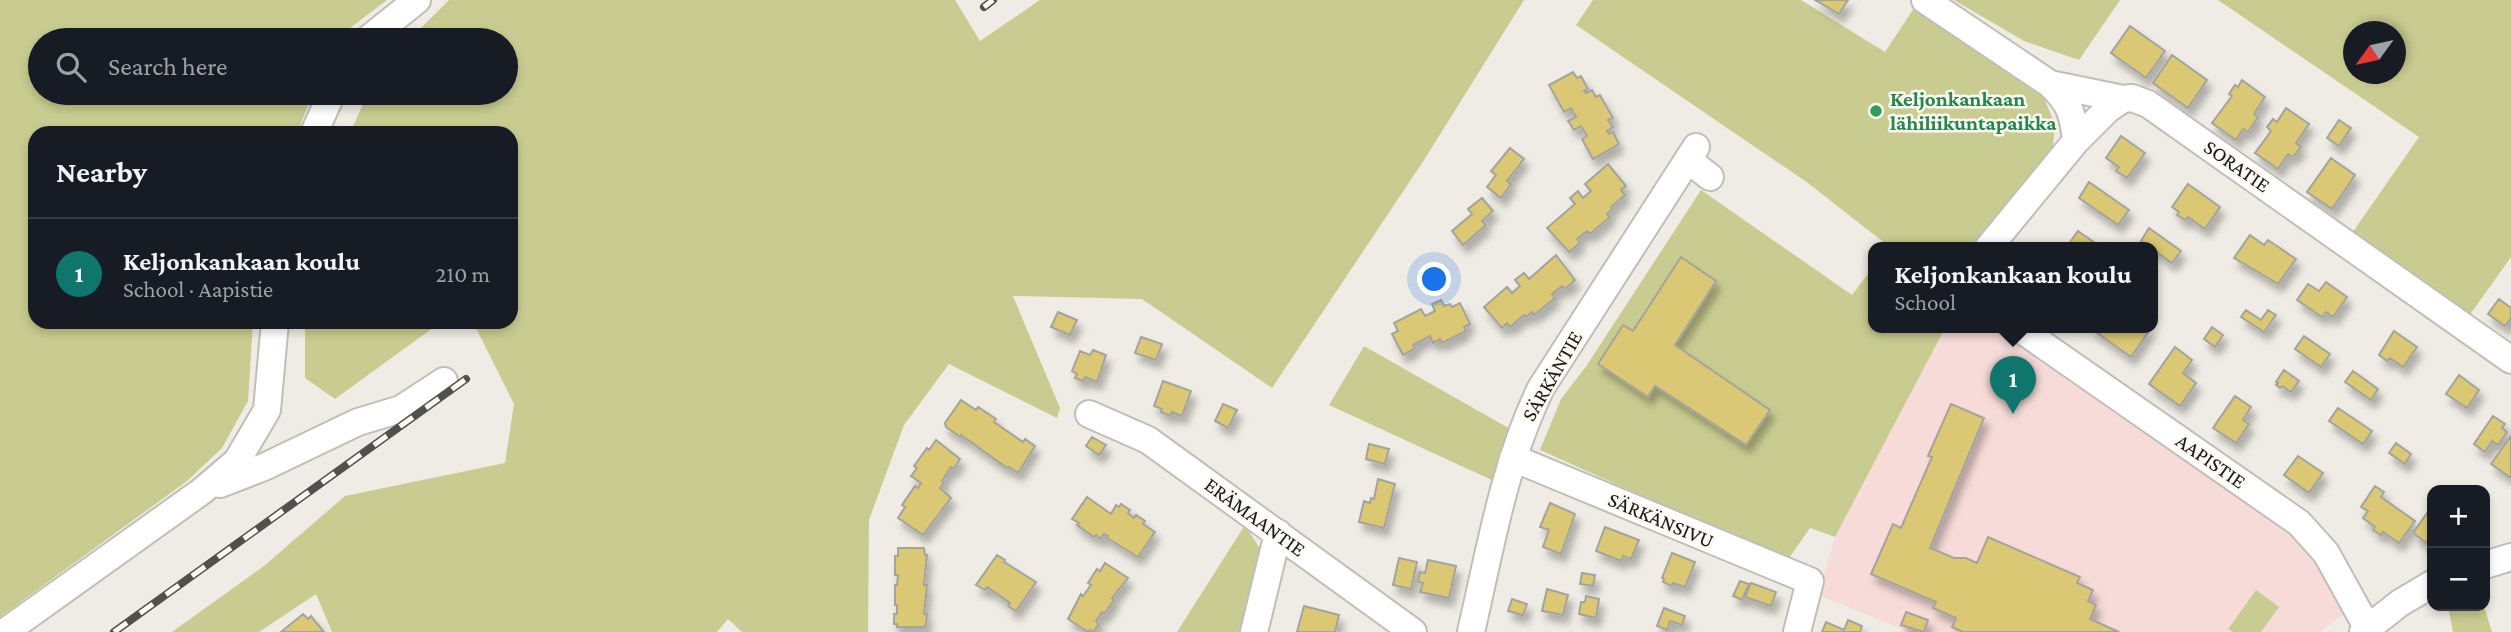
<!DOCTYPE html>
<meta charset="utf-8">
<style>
body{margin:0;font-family:"Crimson Pro",serif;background:#242831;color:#f1f3f6}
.controls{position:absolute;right:21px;bottom:21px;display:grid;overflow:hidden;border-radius:14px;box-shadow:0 4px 10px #0003}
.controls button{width:63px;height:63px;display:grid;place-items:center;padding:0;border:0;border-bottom:2px solid #363941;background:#171b24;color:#f1f3f6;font:35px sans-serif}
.compass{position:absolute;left:2343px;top:21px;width:63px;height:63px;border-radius:50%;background:#171b24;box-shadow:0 4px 10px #0003;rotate:237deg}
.you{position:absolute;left:1435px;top:280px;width:24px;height:24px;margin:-18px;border:5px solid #fff;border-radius:50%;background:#1a73e8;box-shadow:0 0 0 10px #1a73e833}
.badge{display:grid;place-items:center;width:46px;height:46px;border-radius:50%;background:#0f766e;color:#fff;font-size:23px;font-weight:700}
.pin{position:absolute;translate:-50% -58px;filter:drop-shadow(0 2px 4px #0008)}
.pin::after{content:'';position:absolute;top:37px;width:24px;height:21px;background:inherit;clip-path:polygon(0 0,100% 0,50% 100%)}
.popup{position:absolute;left:1868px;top:242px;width:290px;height:91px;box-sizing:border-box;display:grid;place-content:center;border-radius:14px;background:#171b24;filter:drop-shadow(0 2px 5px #0005);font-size:23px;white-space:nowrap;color:#9ea1a6}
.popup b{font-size:26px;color:#f1f3f6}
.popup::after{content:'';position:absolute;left:50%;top:100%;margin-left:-14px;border:14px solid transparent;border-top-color:#171b24}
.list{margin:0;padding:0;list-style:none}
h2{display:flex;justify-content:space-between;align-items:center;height:91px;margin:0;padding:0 28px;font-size:30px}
h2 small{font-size:23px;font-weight:400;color:#9ea1a6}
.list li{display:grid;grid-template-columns:46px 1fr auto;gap:21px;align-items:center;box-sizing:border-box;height:112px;padding:0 28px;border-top:2px solid #363941}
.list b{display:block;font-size:26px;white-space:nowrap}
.list p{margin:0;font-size:23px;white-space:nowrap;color:#9ea1a6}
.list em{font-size:23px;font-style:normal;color:#9ea1a6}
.icon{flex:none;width:38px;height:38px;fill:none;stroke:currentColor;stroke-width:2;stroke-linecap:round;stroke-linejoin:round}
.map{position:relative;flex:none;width:2511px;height:632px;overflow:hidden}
.search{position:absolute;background:#171b24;box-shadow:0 4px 10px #0003;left:28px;top:28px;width:490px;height:77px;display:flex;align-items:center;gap:18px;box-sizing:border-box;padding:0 24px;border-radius:38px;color:#9ea1a6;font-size:26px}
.panel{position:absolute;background:#171b24;box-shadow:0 4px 10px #0003;left:28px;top:126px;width:490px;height:203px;border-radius:21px}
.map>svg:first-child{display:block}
.education{fill:#f6dbd8}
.green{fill:#c9cc90;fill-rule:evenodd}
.building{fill:#dac875;stroke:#a4a39c;stroke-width:2;filter:url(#shadow)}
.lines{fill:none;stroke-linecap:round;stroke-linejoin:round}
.minor-casing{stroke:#c0beb7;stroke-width:30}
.minor{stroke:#fff;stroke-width:26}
.rail-casing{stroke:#52504d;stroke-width:8}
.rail{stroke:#fbf9f1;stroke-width:5;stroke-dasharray:16;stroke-linecap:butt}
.leisure-dot{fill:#2e9e5b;stroke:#fbf9f1;stroke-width:2.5}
.labels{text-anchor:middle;stroke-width:5;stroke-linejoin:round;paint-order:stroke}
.leisure-label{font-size:21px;font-weight:bold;fill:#27864d;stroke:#fbf9f1;text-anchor:start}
.street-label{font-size:21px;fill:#1a1917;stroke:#fbf9f1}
</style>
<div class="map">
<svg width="2511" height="632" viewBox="0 0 2511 632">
<defs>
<filter id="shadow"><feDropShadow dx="4.5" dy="8" stdDeviation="3.5" flood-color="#0004"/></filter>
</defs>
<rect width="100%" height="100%" fill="#eeece4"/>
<path class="education" d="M1945,328h56l292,201 27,30 28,52 -28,21h-410l-92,-37 17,-58z"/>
<path class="green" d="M0,0h387l-53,40h-294v53h273l-16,40h-262v189h218l-5,79 -26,47 -35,33 -187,136z
M449,0h506l25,41 60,-41h484l-100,160 -152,228 -130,-89 -129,-3 47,112 -3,10 -108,-54 -45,61 -35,95 -1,112h-126l-14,-13 -11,13h-385l-16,-38 -57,38h-87l92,-66 81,-70 160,-33 9,-59 -41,-82h38v-189h-161l18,-40h138v-53h-97z
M1593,0h208l84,52 29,-44 130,90 11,26 -2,23 -10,16 -66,85h-86l-83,-65 -232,-158z
M1954,0h166l-41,60 -55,-19z
M2218,0h293v257l-42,59 -119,-80 69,-99zM2354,32h42v42h-42z
M1701,190l151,105 21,-28v61h72l-110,209 -25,-9 -23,33 -247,-111 21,-51 26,-34z
M305,322h136l-106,77 -30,-21z
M1364,346l148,84 -18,51 -165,-76z
M1245,525l19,30 -22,77h-65z
M2256,590l23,17 -18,25h-28l-5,-3z
M2448,606h36l8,26h-39z"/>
<path class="building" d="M1815,0h33l-9,14z
M2130,26l35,25 -19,27 -35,-25z
M2172,55l35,25 -19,28 -35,-25z
M1573,72l4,6 4,-2 7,13 -4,2 2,2 6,-3 4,7 4,-2 13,23 -5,2 5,7 -6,4 2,3 4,-2 6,12 -26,15 -11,-20 5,-3 -6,-10 -7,4 -6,-9 8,-4 -5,-9 -7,4 -15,-27z
M2242,80l23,17 -11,17 4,3 -10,15 -5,-3 -7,11 -24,-17 20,-27 -3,-2 6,-9 3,2z
M2286,108l23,16 -13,19 5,4 -8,10 -5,-3 -10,15 -23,-16 16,-22 -4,-4 6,-8 4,3z
M2339,120l12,8 -12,18 -12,-8z
M2121,136l24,17 -18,25 -11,-7 3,-4 -13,-9z
M1510,148l14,11 -17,22 4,3 -10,14 -14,-11 9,-12 -5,-4z
M2331,158l24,17 -23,34 -25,-17z
M1608,164l18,22 -5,4 4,5 -14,12 1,2 -5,5 3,3 -20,17 -3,-3 -10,8 3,4 -11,9 -22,-24 28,-24 -5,-6 8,-7 5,7 8,-7 -6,-7z
M2089,182l40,28 -11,15 -39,-27z
M2188,184l32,23 -15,22 -17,-12 -3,3 -8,-5 2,-3 -7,-5z
M1482,198l11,13 -11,10 4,4 -23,20 -11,-14 20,-17 -4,-5z
M2149,228l32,23 -9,12 -31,-22z
M2078,231l24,17h-30l-4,-3z
M2250,235l14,10 4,-5 28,19 -18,25 -44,-26z
M1556,255l19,25 -10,9 -3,-3 -10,8 3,4 -21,17 -2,-3 -6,5 -2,-2 -14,12 -3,-4 -5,5 -18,-21 23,-20 5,6 8,-7 -5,-6 9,-7 5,6z
M1681,257l35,24 -41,64 95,65 -24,35 -91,-59 -7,11 -50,-33 25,-39 10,6z
M2326,282l21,15 -14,20 -7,-5 -4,5 -25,-17 11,-16 11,7z
M2499,299l12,9v10l-6,8 -17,-12z
M1441,300l3,6 6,-2 2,3 8,-4 10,21 -6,3 2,4 -24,12 -2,-4 -7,4 -3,-7 -17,9 2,3 -12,7 -11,-21 6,-3 -4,-8 27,-14 4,7 10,-5 -3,-7z
M2246,310l15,10 7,-10 8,5 -12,17 -23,-15z
M1058,312l19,8 -7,15 -19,-8z
M2212,327l11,8 -8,12 -11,-8z
M2090,328h61l-20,29z
M2394,331l23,16 -14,20 -13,-9 -3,3 -8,-6z
M2304,336l26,18 -9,13 -26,-18z
M1141,337l21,7 -6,16 -21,-7z
M2175,347l17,13 -9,13 13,10 -16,23 -31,-22z
M1093,350l13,5 -9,27 -12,-5 -2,4 -8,-3 2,-4 -5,-3 8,-20 10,4z
M2284,370l15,11 -8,11 -9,-6 -2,2 -4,-3 2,-2 -2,-1z
M2353,371l25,18 -7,11 -26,-18z
M2459,375l20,15 -12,18 -21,-14z
M1163,381l28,10 -9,25 -10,-4 -2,4 -9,-4 1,-3 -8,-3z
M2235,396l16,11 -8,13 6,4 -13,19 -23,-15z
M961,400l15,10 2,-3 18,12 -2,3 29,20 2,-3 10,7 -17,27 -9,-6 -2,1 -46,-33 -1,2 -14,-10 -1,-4z
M1223,404l14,6 -9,18 -13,-7z
M1951,404l33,14 -54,130 24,10h12l11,5 11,-26 92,40 -3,6 16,7 -5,11 8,4 -6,14 29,13h-156l-11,-5 4,-9 -23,-10 3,-6 -65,-28 22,-50 8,4 31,-71 -4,-1z
M2338,408l34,23 -9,13 -34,-23z
M2493,416l12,8 -3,4 5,4 -9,13 -6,-4 -7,11 -11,-8z
M2511,436v42l-20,-14z
M1092,437l14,8 -7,10 -13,-9z
M936,440l24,19 -6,10 -3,-2 -9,14 2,2 -4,5 11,10 -28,37 -25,-17 7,-11 -3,-2 13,-19 3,2 3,-5 -10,-7 6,-8 -3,-2 13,-18 2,2z
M2396,443l15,11 -6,10 -16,-11z
M1369,444l20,5 -4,15 -19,-5z
M2298,456l25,17 -14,20 -25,-18z
M1378,479l17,5 -11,44 -25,-6 5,-21 6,2 1,-5 3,1z
M2375,486l9,6 -3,5 34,24 -16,22 -16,-11 -2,3 -8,-5 2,-3 -12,-9 5,-7 -7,-4z
M1087,497l24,17 5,-9 3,2 2,-3 9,6 -2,3 6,5 2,-3 9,6 -2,3 12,8 -17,25 -31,-19 1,-2 -4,-2 -3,5 -5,-4 -2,2 -17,-12 2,-2 -7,-4z
M1550,503l25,11 -14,40 -18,-7 6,-17 -9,-3z
M2432,506v41l-19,-14z
M1605,527l34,13 -8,19 -8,-3 -2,5 -25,-10z
M898,548h26l1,7h2l-3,30h3l-3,29h3l-1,11 -2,2h-27v-3h-3v-10h3v-9h-2v-20h2l1,-10h-3v-19h3z
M1672,553l23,9 -10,25 -12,-4 -1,3 -9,-4 1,-3 -2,-1z
M997,555l8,5 -1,2 32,20 -20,29 -8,-5 2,-3 -23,-16 -2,3 -9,-5z
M1399,558l18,4 -6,27 -18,-4z
M1428,560l28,6 -7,32 -29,-6 3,-9 -5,-1 2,-10 5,1z
M1105,563l23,15 -16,20 2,2 -10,14 -2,-2 -6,9 3,3 -6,8 -3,-2 -2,2 -20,-13 13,-25 2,2 8,-11 -3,-2 9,-14 3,2z
M1582,573l13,2 -2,11 -13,-2z
M1740,581l9,3 -7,16 -9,-4z
M1751,583l25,9 -5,14 -26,-9z
M1547,589l21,6 -5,20 -21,-4z
M1586,596l13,3 -3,19 -17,-4 2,-12h4z
M1512,599l15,5 -4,11 -15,-4z
M1304,606l35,9 -4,17h-38z
M1664,608l21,8 -3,9 -12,-4 -3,9 -10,-4z
M1906,612l22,8 -4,12 -23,-7z
M303,614l5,5 3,-3 13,16h-43z
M1848,620l14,6 -2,6h-38l4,-10 18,8z"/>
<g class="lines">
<g class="minor-casing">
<path id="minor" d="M1925,0l125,84 73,15
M367,40l50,-40
M2050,84c20,19 23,30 26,57
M314,133l18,-40
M1688,160l22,17
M1988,248l88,-107 32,-32 15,-10 9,-1 16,6 363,256
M2019,328l280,195 27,30 41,74
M1089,414l59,26 265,192
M1513,458l297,123 -13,51
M220,484l44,-17 94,-45 43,-13 43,-28
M2485,565l26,-8
M5,632l197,-141 35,-30 30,-51 8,-88
M1254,632l24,-99
M1471,632c19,-82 33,-168 70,-244l155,-241
M2363,632l37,-29 32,-19"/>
</g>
<use href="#minor" class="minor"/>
<g class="rail-casing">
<path id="rail" d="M984,7l9,-7
M114,632l352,-253"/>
</g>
<use href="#rail" class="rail"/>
</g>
<circle class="leisure-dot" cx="1876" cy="111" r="7"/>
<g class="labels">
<g class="leisure-label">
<text x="1890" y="106">Keljonkankaan<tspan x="1890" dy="24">lähiliikuntapaikka</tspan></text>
</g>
<g class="street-label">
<text transform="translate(2237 166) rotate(35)" y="7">SORATIE</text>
<text transform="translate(1552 376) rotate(-60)" y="7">SÄRKÄNTIE</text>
<text transform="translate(2211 461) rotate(35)" y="7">AAPISTIE</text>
<text transform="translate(1255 517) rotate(36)" y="7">ERÄMAANTIE</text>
<text transform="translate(1661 520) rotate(23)" y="7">SÄRKÄNSIVU</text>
</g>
</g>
</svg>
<div class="controls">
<button>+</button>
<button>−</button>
</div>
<svg class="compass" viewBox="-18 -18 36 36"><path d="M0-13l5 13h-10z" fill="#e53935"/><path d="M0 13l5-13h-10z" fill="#9ea1a6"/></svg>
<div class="you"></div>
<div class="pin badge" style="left:2013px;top:414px">1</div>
<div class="popup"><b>Keljonkankaan koulu</b>School</div>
<div class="search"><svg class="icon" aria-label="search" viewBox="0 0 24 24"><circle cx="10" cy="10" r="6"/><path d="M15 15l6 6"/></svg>Search here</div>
<section class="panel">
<h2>Nearby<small></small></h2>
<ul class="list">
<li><span class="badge">1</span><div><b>Keljonkankaan koulu</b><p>School · Aapistie</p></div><em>210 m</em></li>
</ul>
</section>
</div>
